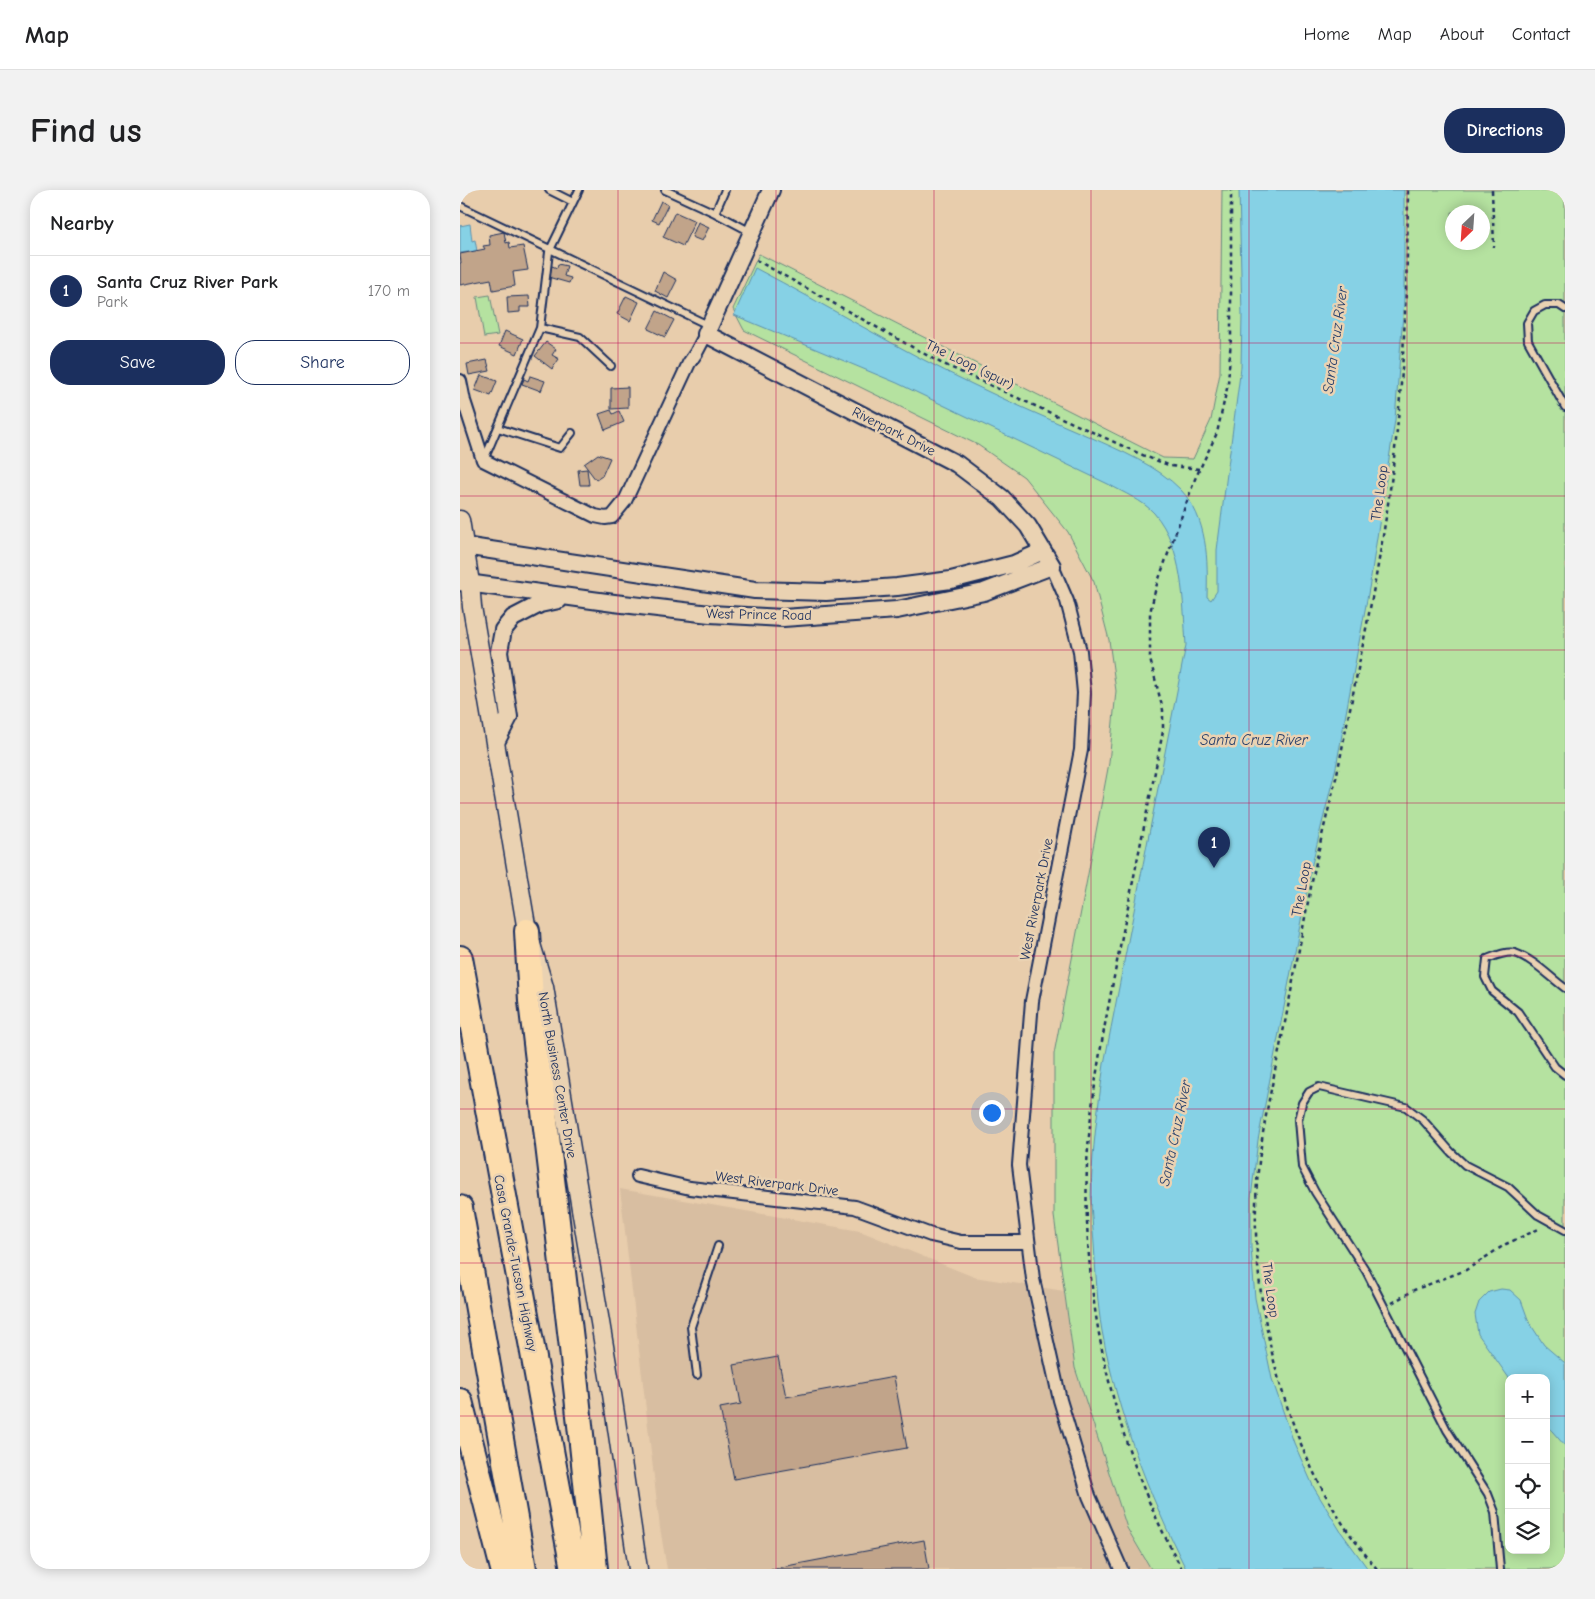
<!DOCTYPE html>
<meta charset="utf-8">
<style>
body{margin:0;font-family:"Comic Neue",sans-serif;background:#f2f2f2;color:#202124}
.controls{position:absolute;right:15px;bottom:15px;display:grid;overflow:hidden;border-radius:10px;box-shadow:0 2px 12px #0003}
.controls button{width:45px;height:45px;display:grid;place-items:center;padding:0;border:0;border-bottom:1px solid #e0e0e0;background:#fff;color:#202124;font:25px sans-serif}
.compass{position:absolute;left:985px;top:15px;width:45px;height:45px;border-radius:50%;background:#fff;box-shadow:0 2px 12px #0003;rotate:205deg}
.you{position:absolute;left:531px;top:922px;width:18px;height:18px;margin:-12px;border:4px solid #fff;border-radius:50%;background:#1a73e8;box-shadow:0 0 0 8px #1a73e833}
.badge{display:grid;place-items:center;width:32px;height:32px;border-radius:50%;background:#1b2f5e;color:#fff;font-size:16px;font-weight:700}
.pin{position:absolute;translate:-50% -41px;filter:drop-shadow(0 1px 2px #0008)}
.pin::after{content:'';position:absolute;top:26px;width:18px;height:15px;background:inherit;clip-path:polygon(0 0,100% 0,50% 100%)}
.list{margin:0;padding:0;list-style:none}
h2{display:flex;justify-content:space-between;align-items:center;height:65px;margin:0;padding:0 20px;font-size:21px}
h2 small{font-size:16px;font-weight:400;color:#757577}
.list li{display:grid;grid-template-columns:32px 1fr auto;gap:15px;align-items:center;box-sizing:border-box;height:70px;padding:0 20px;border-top:1px solid #e0e0e0}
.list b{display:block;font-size:19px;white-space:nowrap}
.list p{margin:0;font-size:16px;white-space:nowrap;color:#757577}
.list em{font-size:16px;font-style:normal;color:#757577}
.actions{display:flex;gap:10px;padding:15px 20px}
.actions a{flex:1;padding:11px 0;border:1px solid #1b2f5e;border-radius:20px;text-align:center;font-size:18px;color:#1b2f5e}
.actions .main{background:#1b2f5e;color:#fff}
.icon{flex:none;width:28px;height:28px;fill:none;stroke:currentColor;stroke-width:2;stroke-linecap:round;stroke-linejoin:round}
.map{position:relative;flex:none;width:1105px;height:1379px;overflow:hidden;border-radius:20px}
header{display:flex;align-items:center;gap:30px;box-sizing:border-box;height:70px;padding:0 25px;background:#fff;border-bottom:1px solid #e0e0e0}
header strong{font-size:24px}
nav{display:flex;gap:28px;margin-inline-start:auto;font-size:18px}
.intro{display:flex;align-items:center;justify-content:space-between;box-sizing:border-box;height:120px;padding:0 30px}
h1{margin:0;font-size:35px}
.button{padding:12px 22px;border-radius:20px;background:#1b2f5e;color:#fff;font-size:18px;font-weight:700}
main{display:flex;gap:30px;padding:0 30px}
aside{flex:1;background:#fff;border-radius:20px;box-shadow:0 2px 12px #0003}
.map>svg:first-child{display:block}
.built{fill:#d8bea1}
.green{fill:#b5e2a0;stroke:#68887f;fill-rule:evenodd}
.water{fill:#86d1e5;stroke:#5b90af}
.building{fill:#c1a48a;stroke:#1b2f5e}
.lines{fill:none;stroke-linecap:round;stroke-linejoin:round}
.service-casing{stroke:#1b2f5e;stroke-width:10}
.minor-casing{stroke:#1b2f5e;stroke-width:16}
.tertiary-casing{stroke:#1b2f5e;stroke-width:20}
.secondary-casing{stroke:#1b2f5e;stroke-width:21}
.motorway-casing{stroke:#1b2f5e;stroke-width:28}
.path{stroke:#1b2f5e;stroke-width:2.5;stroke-dasharray:4 4;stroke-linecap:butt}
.service{stroke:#ead2b2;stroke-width:6}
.minor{stroke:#ead2b2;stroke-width:12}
.tertiary{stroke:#ead2b2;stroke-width:16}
.secondary{stroke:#ead2b2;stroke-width:18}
.motorway{stroke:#fcdcac;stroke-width:24}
.grid{fill:none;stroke:#c2185b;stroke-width:1;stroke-opacity:0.55}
.labels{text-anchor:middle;stroke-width:5;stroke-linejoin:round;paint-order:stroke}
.street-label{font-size:14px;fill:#1b2f5e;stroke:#ead2b2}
.water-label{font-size:15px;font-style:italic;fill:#263f6c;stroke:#ead2b2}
</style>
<header>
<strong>Map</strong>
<nav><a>Home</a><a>Map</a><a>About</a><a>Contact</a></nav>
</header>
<div class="intro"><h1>Find us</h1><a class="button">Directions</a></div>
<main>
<aside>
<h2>Nearby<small></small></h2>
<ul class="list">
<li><span class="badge">1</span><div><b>Santa Cruz River Park</b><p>Park</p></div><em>170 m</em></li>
</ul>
<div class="actions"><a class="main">Save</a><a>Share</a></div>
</aside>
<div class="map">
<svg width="1105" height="1379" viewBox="0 0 1105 1379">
<rect width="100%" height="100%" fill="#e8cdac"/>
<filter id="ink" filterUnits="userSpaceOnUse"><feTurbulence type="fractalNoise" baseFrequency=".02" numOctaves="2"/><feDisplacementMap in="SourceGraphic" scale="10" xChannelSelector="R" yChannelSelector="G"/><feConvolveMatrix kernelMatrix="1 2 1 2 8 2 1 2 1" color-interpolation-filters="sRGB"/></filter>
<g filter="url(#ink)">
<path class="built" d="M160,999l240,42 114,46 90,14 11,77 52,160 24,41h-484l-7,-41z"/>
<path class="green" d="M762,0h343v1379h-414l-24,-41 -52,-160 -21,-152v-162l55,-291 7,-72 -7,-51 -15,-58 -26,-50 -44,-55 -46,-32 -234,-115 -11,-21 26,-55 404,204 30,1 18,-39 9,-47zM992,22h30v30h-30zM1049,1188h37v172h-37z
M30,105l8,40 -14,2 -7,-40z"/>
<path class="water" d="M779,0h165v110l-9,120 -25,163 -34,184 -24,97 -54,276 -7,58v50l4,50 17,81 22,64 20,45 27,44 27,37h-182c-38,-76 -68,-154 -84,-238 -5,-28 -6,-58 -8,-87 -1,-16 -3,-32 -3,-49 1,-44 7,-88 13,-131l82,-419c-3,-43 -2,-97 -32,-132 -12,-13 -30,-20 -46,-29l-211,-101 -163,-68 21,-47c73,38 143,81 217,116 39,19 79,36 118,53 29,13 68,29 91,53 27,29 27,70 26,107l4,3 6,-9v-41l24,-183 1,-51z
M10,34l2,17 3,-1 2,11 -17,2v-27z
M1041,1099l9,1 11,10 8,22 15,23 21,18v83l-19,-22v-46h-37l-31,-44 -3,-20 4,-12 10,-10z"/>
<path class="building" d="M201,11l7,4 -9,18 -7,-3z
M215,22l20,9 -12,25 -20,-9z
M238,32l11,5 -7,14 -10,-4z
M44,42l2,11 3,-1 1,6 13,-2 5,24 -15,2 2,14 -22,4 -2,-11 -31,6v-22h1l-1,-9 25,-5 -2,-3 7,-1 -1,-10z
M98,74l9,2 -3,10 7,2 -2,5 -21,-6 4,-11 5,2z
M203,82l14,8 -9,18 -13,-7z
M69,106l1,11h-10v5l-12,1 -1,-16z
M166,106l13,6 -9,19 -13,-7z
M197,121l17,9 -9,17 -17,-8z
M45,141l18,8 -6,15 -18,-8z
M86,152l10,7 -4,6 7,4 -7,10 -17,-13z
M27,170l3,11 -21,4 -2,-11z
M21,185l16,6 -6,15 -16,-6z
M70,186l15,5 -4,10 -19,-7 2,-5 4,2z
M168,197v21l-17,1v-21z
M151,220l2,4 6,-3 5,11 -19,8 -6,-16z
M138,264l12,4 -8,18 -6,4 -12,-16z
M127,279l2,16h-9l-2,-15z
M318,1167l8,40 108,-20 13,71 -173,31 -14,-71 21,-4 -7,-39z
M464,1350l5,29h-158z"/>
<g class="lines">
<g class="service-casing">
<path id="service" d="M89,0l24,12
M205,0l50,23 10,-23
M0,16l248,119
M255,23l36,19
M1105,119l-6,-4h-14l-11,6 -7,12 1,18 37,66
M80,138l40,9 31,29
M38,238l62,20 12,-15
M24,270l56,-132 9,-76 30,-62
M1105,798c-15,-11 -32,-29 -50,-35 -9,-2 -20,3 -28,6l-2,18 7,14 26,21 37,55 10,8
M237,1185l-6,-48 27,-81
M1040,1379l-5,-57 -7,-18 -41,-64 -81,-159 -51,-79 -13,-25 -4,-47 4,-17 7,-11 10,-5 87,20 17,13 28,32 14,13 43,22 30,28 27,15"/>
</g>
<g class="minor-casing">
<path id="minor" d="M0,191l4,20 19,59 112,56 10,2 7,-1 13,-16 64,-138 7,-10 10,-19
M592,376l15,35 13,50 4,42 -3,57 -49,251 -13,164 14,114 27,121 29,96 32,73
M178,986l52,12 165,19 76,28 30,7h66"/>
</g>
<g class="tertiary-casing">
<path id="tertiary" d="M4,356l291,44 71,2 71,-5 54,-7 63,-16 29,-13
M0,392l154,21 96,11 73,4 114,-8 87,-18 68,-26 -24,-40 -26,-28 -45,-34 -251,-130 65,-144
M36,552l13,-25 -10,-65 4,-22 10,-12 27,-14 19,-4"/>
</g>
<g class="secondary-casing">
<path id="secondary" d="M0,330l10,63 2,24 55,324 17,56 68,407 26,175"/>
</g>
<g class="motorway-casing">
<path id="motorway" d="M67,741l4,70 41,347 23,221
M0,768l113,611
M0,1018l64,361
M0,1211l43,168"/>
</g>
<path class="path" d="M1032,0l2,57
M296,70l183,102 208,95 24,9 29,3
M932,1113l22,-13 52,-20 40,-26 35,-16
M722,1379c-68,-123 -100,-264 -95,-404 3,-63 15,-126 27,-188 16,-82 33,-164 49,-246v-21l-13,-51v-46l6,-26 39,-108 22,-46 11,-49 3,-47v-147
M917,1379c-15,-19 -30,-37 -42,-58 -53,-85 -82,-207 -79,-307 1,-54 14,-109 25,-162 12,-58 22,-117 34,-175 8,-40 20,-79 27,-118 15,-77 32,-154 44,-232 17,-109 21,-217 22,-327"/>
<use href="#service" class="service"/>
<use href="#minor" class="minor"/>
<use href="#tertiary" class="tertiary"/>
<use href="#secondary" class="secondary"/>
<use href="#motorway" class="motorway"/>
</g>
</g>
<path class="grid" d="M158,0v1379M316,0v1379M474,0v1379M631,0v1379M789,0v1379M947,0v1379M0,153h1105M0,306h1105M0,460h1105M0,613h1105M0,766h1105M0,919h1105M0,1073h1105M0,1226h1049M1086,1226h19"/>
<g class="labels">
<g class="street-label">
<text transform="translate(510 174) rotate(26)" y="5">The Loop (spur)</text>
<text transform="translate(434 241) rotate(27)" y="5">Riverpark Drive</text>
<text transform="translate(919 303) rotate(-82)" y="5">The Loop</text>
<text transform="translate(299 424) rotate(1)" y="5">West Prince Road</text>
<text transform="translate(841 699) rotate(-79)" y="5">The Loop</text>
<text transform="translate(576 709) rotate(-79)" y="5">West Riverpark Drive</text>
<text transform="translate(98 885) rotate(80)" y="5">North Business Center Drive</text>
<text transform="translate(317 993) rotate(7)" y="5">West Riverpark Drive</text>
<text transform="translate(56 1073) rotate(79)" y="5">Casa Grande-Tucson Highway</text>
<text transform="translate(811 1100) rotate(82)" y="5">The Loop</text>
</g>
<g class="water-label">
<text transform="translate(875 150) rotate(-82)" y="5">Santa Cruz River</text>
<text x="794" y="555">Santa Cruz River</text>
<text transform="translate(715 943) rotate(-78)" y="5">Santa Cruz River</text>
</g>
</g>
</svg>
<div class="controls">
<button>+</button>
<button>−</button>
<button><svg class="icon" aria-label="locate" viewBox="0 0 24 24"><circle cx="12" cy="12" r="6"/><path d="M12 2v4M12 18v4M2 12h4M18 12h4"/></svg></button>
<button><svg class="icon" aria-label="layers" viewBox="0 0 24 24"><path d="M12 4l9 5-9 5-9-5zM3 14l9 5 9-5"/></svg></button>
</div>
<svg class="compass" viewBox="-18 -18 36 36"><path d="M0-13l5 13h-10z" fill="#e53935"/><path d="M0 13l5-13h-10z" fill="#757577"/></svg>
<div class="you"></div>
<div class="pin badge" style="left:754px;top:678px">1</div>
</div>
</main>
